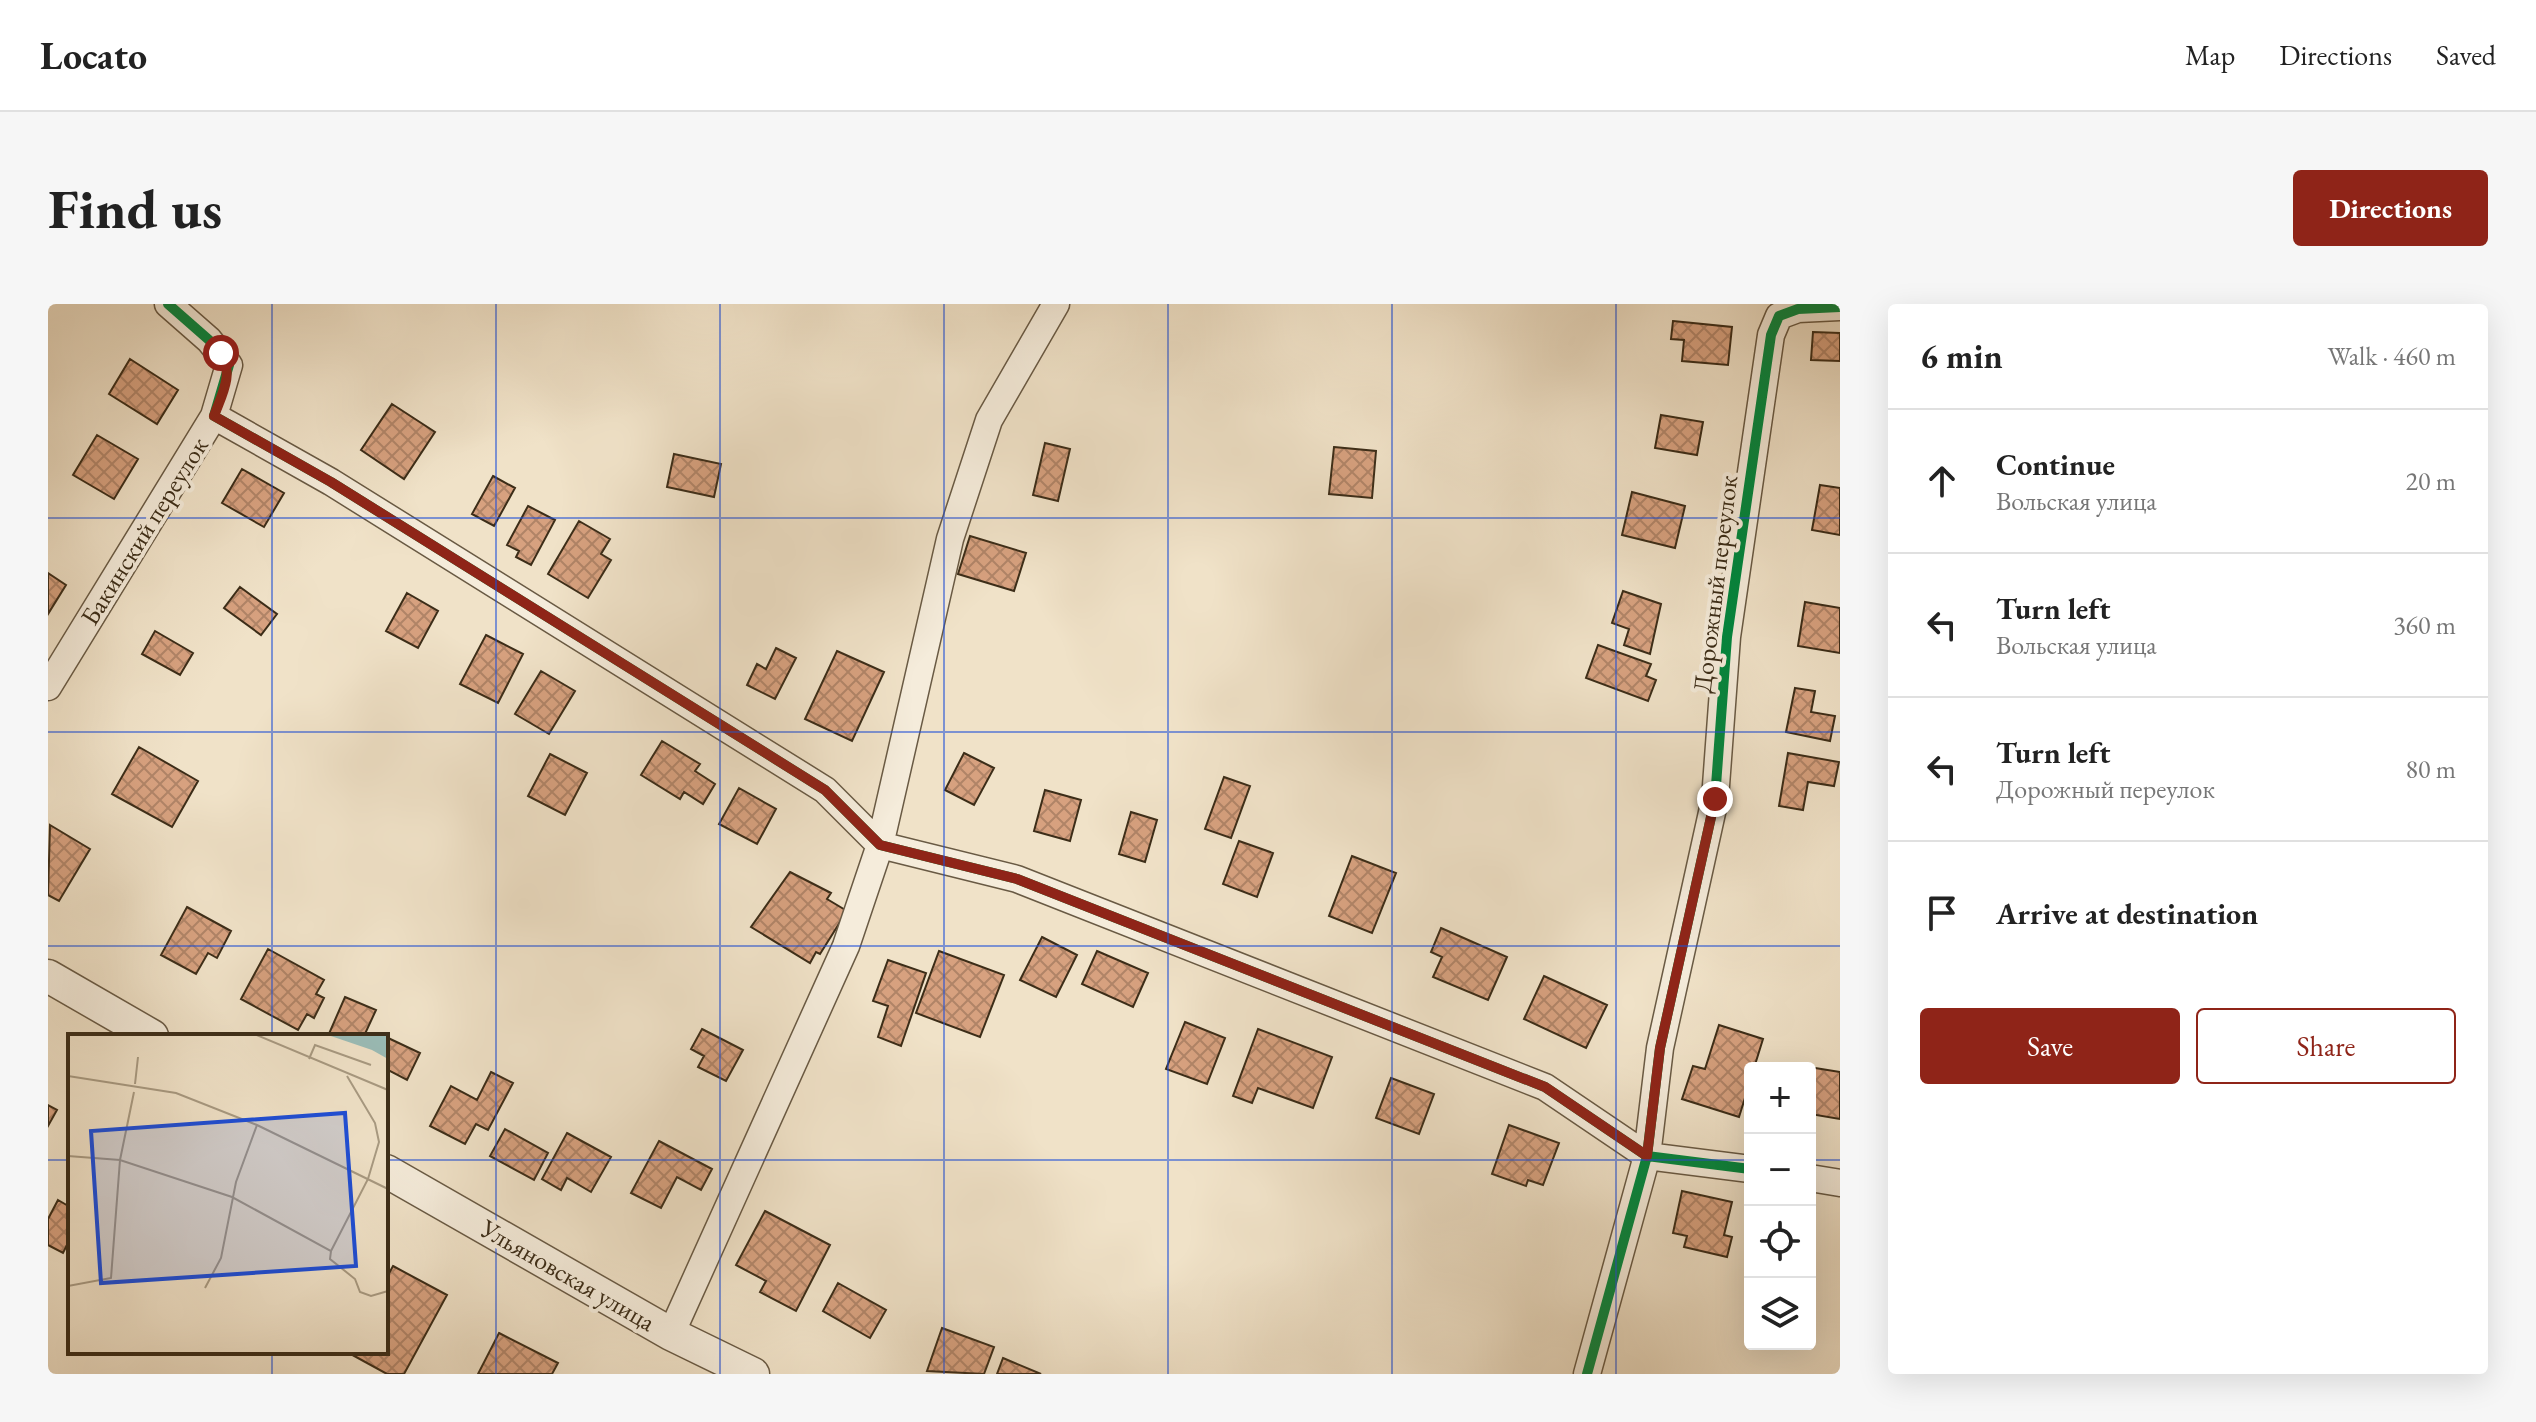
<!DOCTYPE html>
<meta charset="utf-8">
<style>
body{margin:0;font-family:"EB Garamond",serif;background:#f6f6f6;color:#222}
.controls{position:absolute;right:24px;bottom:24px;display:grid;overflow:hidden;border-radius:8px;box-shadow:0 8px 32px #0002}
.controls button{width:72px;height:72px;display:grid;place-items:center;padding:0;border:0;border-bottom:2px solid #e0e0e0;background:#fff;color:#222;font:40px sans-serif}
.stop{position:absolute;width:24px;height:24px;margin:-18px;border:6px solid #8f2418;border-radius:50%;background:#fff}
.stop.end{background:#8f2418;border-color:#fff;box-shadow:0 2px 8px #0008}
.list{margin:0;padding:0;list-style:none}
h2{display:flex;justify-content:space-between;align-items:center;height:104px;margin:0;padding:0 32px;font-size:34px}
h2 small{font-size:26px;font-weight:400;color:#767676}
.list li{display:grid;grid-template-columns:52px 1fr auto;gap:24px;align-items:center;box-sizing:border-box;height:144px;padding:0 32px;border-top:2px solid #e0e0e0}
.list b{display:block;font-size:30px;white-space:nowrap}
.list p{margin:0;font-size:26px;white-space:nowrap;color:#767676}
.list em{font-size:26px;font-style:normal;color:#767676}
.actions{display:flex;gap:16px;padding:24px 32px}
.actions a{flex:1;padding:18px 0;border:2px solid #8f2418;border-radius:8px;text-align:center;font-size:28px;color:#8f2418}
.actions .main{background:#8f2418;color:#fff}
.icon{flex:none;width:44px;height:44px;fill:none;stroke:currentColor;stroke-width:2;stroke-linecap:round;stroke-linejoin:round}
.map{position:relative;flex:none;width:1792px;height:1070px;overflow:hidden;border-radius:8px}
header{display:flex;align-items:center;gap:48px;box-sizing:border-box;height:112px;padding:0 40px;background:#fff;border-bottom:2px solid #e0e0e0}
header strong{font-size:38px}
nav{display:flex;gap:44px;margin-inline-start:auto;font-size:28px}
.intro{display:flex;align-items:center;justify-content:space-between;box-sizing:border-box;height:192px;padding:0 48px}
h1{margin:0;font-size:56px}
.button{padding:20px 36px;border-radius:8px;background:#8f2418;color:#fff;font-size:28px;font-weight:700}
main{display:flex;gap:48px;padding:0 48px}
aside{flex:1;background:#fff;border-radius:8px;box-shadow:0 8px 32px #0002}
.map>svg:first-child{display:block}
.building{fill:url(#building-cross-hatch);stroke:#3c2d18;stroke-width:2}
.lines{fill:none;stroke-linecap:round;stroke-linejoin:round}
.minor-casing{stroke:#695a44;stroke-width:29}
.tertiary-casing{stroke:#695a44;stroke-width:35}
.minor{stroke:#f5ecdb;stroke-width:26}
.tertiary{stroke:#f5ecdb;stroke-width:32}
.cycleway-casing{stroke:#f5ecdb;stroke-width:15}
.cycleway{stroke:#00873e;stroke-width:10}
.route{stroke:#8f2418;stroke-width:10}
.grid{fill:none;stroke:#1d4ed8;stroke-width:2;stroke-opacity:0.55}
.labels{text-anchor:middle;stroke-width:8;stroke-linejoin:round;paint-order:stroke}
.street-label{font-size:26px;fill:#3c2d18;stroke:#f5ecdb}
.inset-road{fill:none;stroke:#a89a82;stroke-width:2}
.view{fill:#1d4ed8;fill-opacity:0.15;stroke:#1d4ed8;stroke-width:4}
.inset-edge{fill:none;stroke:#3c2d18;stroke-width:4}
</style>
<header>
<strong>Locato</strong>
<nav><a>Map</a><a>Directions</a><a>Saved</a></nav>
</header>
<div class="intro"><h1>Find us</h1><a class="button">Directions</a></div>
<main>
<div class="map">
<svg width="1792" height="1070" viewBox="0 0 1792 1070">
<defs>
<pattern id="building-cross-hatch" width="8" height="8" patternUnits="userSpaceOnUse" patternTransform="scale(2)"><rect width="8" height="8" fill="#d7a17f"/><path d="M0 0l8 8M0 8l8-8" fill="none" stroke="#b08467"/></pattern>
</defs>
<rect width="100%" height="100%" fill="#f0e2c8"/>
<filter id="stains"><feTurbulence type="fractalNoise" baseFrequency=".0025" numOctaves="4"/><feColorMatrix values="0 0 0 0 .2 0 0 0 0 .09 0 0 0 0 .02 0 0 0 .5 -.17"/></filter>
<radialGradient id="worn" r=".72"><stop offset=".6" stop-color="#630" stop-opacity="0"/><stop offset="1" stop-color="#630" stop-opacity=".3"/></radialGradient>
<path class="building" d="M1625,17l59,6 -4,38 -46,-4 2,-21 -13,-1z
M1765,28l27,1v28l-29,-1z
M82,55l48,31 -21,34 -48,-30z
M344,100l43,28 -31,47 -43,-29z
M1613,111l42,7 -6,33 -42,-7z
M49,131l41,24 -24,40 -41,-24z
M997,139l25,6 -12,52 -25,-6z
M1286,143l42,4 -4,47 -43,-4z
M626,150l47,10 -7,33 -47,-10z
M194,165l42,24 -20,34 -42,-24z
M445,172l22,12 -21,38 -22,-12z
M1772,181l20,3v47l-28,-5z
M1584,188l53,14 -10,42 -53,-13z
M480,202l27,14 -24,45 -15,-8 3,-6 -12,-6z
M531,217l31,18 -9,15 10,6 -23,38 -40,-24z
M922,232l56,17 -12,38 -56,-17z
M0,269l18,12 -18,29z
M192,283l37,27 -16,21 -37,-27z
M1575,287l38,13 -11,50 -26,-9 5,-16 -17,-6z
M359,289l31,18 -20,37 -32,-17z
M1757,298l35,6v45l-42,-7z
M107,327l38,22 -13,22 -38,-21z
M438,331l37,19 -25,49 -38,-19z
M1550,341l53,19 -5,12 10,4 -8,21 -62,-23z
M728,344l20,10 -21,41 -28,-14 10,-21 9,5z
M789,347l47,21 -32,69 -47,-22z
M493,367l34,20 -26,43 -34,-20z
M1747,384l20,3 -4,21 24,4 -5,25 -44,-9z
M614,437l38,23 -5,7 20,13 -12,20 -19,-12 -4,7 -39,-24z
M91,443l59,34 -26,46 -60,-33z
M916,449l30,15 -20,37 -29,-15z
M1740,449l51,9 -5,24 -26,-4 -5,28 -24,-4z
M502,450l37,19 -22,42 -37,-19z
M1176,473l26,9 -19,52 -26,-9z
M691,484l37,21 -19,35 -38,-20z
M997,486l36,10 -11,41 -36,-10z
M1083,508l26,8 -12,42 -26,-8z
M2,521l40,24 -31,52 -11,-6z
M1191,537l34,12 -16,44 -34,-13z
M1304,552l44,17 -24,60 -43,-17z
M742,568l41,21 -4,6 20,12 -27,43 -4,-2 -6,11 -59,-36z
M139,603l44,24 -14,27 -9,-5 -12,21 -35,-19z
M1393,624l66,29 -19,43 -55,-23 9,-20 -11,-5z
M994,633l35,18 -21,42 -36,-17z
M220,645l56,31 -8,14 8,4 -10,20 -7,-4 -9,16 -57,-31z
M891,647l65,24 -24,62 -64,-24z
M1049,647l51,22 -15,34 -51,-23z
M840,656l38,13 -25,73 -23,-9 10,-31 -15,-5z
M1496,672l63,29 -21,43 -62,-29z
M297,693l31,13 -12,26h-36z
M1137,718l40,16 -18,46 -41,-15z
M1671,721l44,14 -9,29h-4v14l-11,35 -57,-18 11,-33 12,3z
M654,725l41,21 -17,31 -28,-14 6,-11 -13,-7z
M1210,725l74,28 -19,51 -55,-20 -6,15 -19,-7z
M338,733l34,16 -13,27 -21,-11z
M1761,763l31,5v47l-30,-5z
M443,768l22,11 -25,47 -12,-6 -11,20 -35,-18 21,-40 26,14z
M1343,774l43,16 -15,40 -43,-16z
M0,801l9,5 -9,16z
M1461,821l50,18 -16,42 -15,-5 -2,6 -34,-12z
M457,825l43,24 -14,27 -44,-24z
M519,829l44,24 -20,35 -24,-14 -6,12 -19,-11z
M611,837l53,28 -11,21 -24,-13 -16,31 -30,-15z
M1634,887l50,11 -8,33 8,2 -5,20 -43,-10 3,-11 -14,-3z
M10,896l12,7v32l-7,14 -15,-8v-26z
M717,907l65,34 -34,66 -36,-19 6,-11 -30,-16z
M345,962l54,29 -43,79h-17l-40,-22h39v-73z
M790,979l48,27 -16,28 -47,-27z
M894,1024l52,19 -10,27 -57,-3z
M451,1029l59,30 -6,11h-74z
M955,1054l38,16h-44z"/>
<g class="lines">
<g class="minor-casing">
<path id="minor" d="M120,0l41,36 20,25 -15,51 117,66 494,308 55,55 137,34 528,208 102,69 103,13
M0,383l166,-271
M1762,874l30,5
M623,1030l175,-388 34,-101 70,-306 39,-119 67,-116
M1539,1070l60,-218 13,-108 55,-249 12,-162 44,-302 8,-19 19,-7 42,-2"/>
</g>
<g class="tertiary-casing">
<path id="tertiary" d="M0,672l104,60
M338,867l285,163 82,40"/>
</g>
<use href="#minor" class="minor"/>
<use href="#tertiary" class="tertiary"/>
<g class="cycleway-casing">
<path id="cycleway" d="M120,0l41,36 20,25 -15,51 117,66 494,308 55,55 137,34 528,208 102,69 103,13
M1539,1070l60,-218 13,-108 55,-249 12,-162 44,-302 8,-19 19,-7 42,-2"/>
</g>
<use href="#cycleway" class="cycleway"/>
</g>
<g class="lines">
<path class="route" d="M173,49c13,21 1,41 -7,63l117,66 494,308 55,55 137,34 528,208 102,69 13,-108 55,-249"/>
</g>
<path class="grid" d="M224,0v732M448,0v1070M672,0v1070M896,0v1070M1120,0v1070M1344,0v1070M1568,0v1070M0,214h1792M0,428h1792M0,642h1792M0,856h22M338,856h1364M1762,856h30M224,1048v22"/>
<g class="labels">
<g class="street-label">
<text transform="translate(96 227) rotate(-58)" y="9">Бакинский переулок</text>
<text transform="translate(1667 280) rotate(-83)" y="9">Дорожный переулок</text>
<text transform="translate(520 971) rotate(30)" y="9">Ульяновская улица</text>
</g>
</g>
<g transform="translate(20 730)">
<rect width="320" height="320" fill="#f0e2c8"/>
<path d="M257,0h63v25l-16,-9z" fill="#9abdb8"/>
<path class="inset-road" d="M186,0l134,56M241,25l6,-14 56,20M0,42l108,17 81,32 131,64M67,50l3,-27M0,122l52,4 112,37 99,54 -1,8 25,20 5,13 11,4 17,-5M263,217l37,-72 11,-37 -4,-19 -28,-47M0,252l43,-8 9,-118 14,-68M137,254l16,-30 15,-76 21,-57"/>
<path class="view" d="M277,79l11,153 -255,17 -10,-152z"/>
<rect width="320" height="320" class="inset-edge"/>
</g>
<rect width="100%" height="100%" filter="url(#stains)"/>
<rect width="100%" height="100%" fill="url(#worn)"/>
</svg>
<div class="controls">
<button>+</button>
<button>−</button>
<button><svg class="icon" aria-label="locate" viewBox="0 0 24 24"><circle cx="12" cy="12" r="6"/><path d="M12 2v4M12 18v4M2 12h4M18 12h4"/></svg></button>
<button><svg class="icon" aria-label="layers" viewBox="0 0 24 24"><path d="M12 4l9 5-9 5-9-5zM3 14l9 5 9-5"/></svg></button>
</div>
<div class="stop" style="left:173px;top:49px"></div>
<div class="stop end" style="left:1667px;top:495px"></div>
</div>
<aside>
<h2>6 min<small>Walk · 460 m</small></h2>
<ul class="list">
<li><svg class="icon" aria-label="ahead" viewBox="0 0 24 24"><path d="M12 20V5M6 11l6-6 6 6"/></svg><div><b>Continue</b><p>Вольская улица</p></div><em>20 m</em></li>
<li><svg class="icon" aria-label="left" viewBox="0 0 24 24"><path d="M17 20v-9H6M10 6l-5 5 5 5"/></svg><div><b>Turn left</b><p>Вольская улица</p></div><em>360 m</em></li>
<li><svg class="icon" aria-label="left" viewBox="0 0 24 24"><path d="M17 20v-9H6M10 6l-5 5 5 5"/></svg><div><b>Turn left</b><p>Дорожный переулок</p></div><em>80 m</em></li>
<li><svg class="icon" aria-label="arrive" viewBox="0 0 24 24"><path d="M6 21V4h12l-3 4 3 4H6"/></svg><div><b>Arrive at destination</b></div></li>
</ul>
<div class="actions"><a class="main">Save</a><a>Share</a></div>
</aside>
</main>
